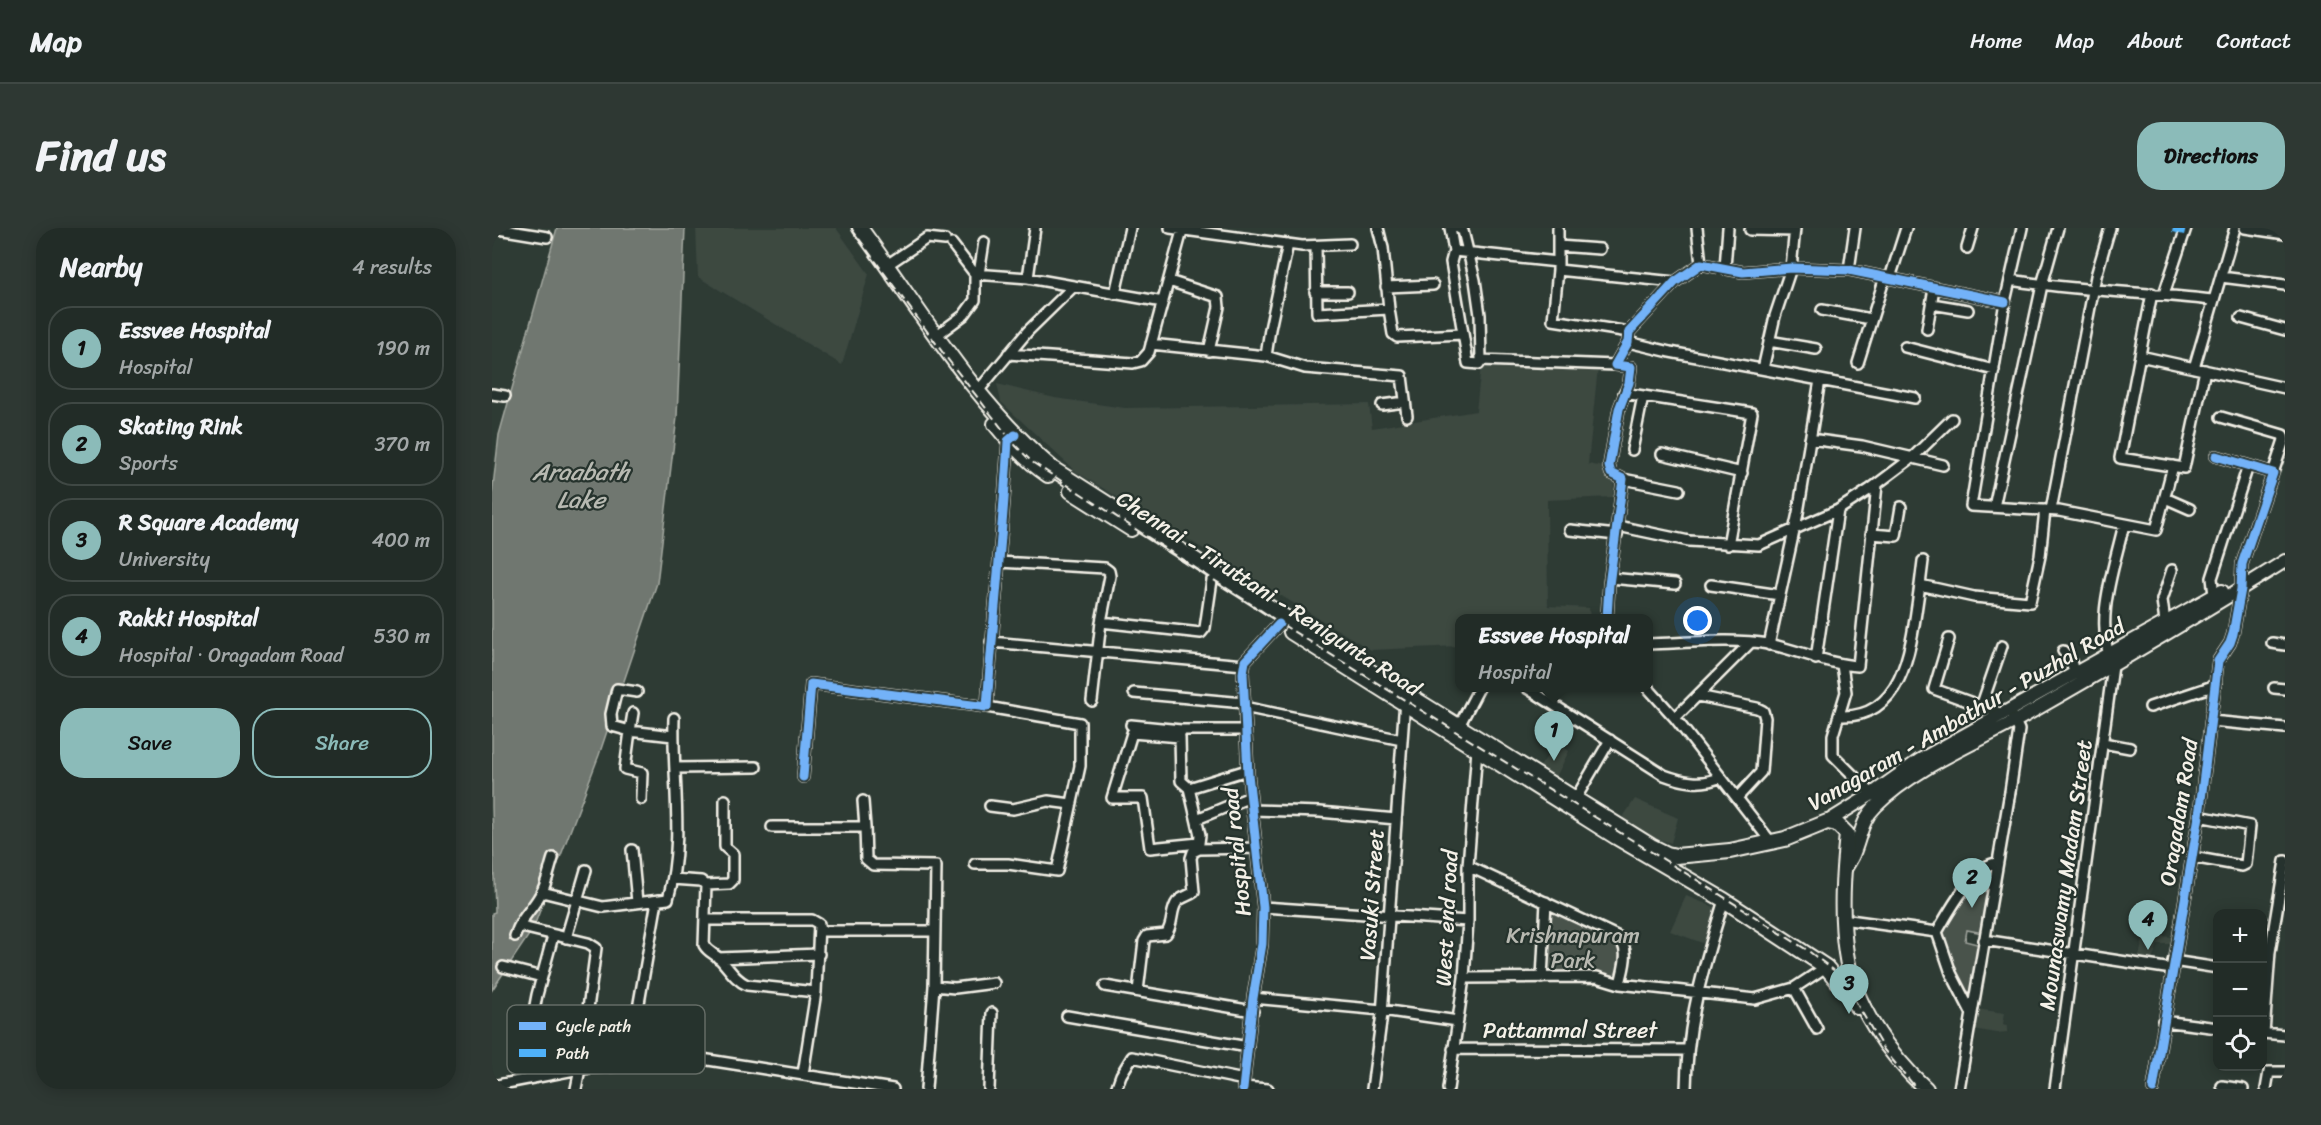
<!DOCTYPE html>
<meta charset="utf-8">
<style>
body{margin:0;font-family:Sriracha,sans-serif;background:#2e3833;color:#f1f3f6}
.controls{position:absolute;right:18px;bottom:18px;display:grid;overflow:hidden;border-radius:12px;box-shadow:0 3px 15px #0003}
.controls button{width:54px;height:54px;display:grid;place-items:center;padding:0;border:0;border-bottom:2px solid #3f4844;background:#222c27;color:#f1f3f6;font:30px sans-serif}
.you{position:absolute;left:1206px;top:393px;width:21px;height:21px;margin:-15px;border:4px solid #fff;border-radius:50%;background:#1a73e8;box-shadow:0 0 0 9px #1a73e833}
.badge{display:grid;place-items:center;width:39px;height:39px;border-radius:50%;background:#8bbbb9;color:#111;font-size:20px;font-weight:700}
.pin{position:absolute;translate:-50% -50px;filter:drop-shadow(0 2px 3px #0008)}
.pin::after{content:'';position:absolute;top:32px;width:21px;height:18px;background:inherit;clip-path:polygon(0 0,100% 0,50% 100%)}
.popup{position:absolute;left:963px;top:386px;width:198px;height:78px;box-sizing:border-box;display:grid;place-content:center;border-radius:12px;background:#222c27;filter:drop-shadow(0 2px 4px #0005);font-size:20px;white-space:nowrap;color:#a2a7a7}
.popup b{font-size:22px;color:#f1f3f6}
.popup::after{content:'';position:absolute;left:50%;top:100%;margin-left:-12px;border:12px solid transparent;border-top-color:#222c27}
.list{margin:0;padding:0;list-style:none}
h2{display:flex;justify-content:space-between;align-items:center;height:78px;margin:0;padding:0 24px;font-size:26px}
h2 small{font-size:20px;font-weight:400;color:#a2a7a7}
.list li{display:grid;grid-template-columns:39px 1fr auto;gap:18px;align-items:center;box-sizing:border-box;height:84px;margin:0 12px 12px;padding:0 12px;border:2px solid #3f4844;border-radius:24px}
.list b{display:block;font-size:22px;white-space:nowrap}
.list p{margin:0;font-size:20px;white-space:nowrap;color:#a2a7a7}
.list em{font-size:20px;font-style:normal;color:#a2a7a7}
.actions{display:flex;gap:12px;padding:18px 24px}
.actions a{flex:1;padding:14px 0;border:2px solid #8bbbb9;border-radius:24px;text-align:center;font-size:21px;color:#8bbbb9}
.actions .main{background:#8bbbb9;color:#111}
.icon{flex:none;width:33px;height:33px;fill:none;stroke:currentColor;stroke-width:2;stroke-linecap:round;stroke-linejoin:round}
.map{position:relative;flex:none;width:1793px;height:861px;overflow:hidden;border-radius:24px}
header{display:flex;align-items:center;gap:36px;box-sizing:border-box;height:84px;padding:0 30px;background:#222c27;border-bottom:2px solid #3f4844}
header strong{font-size:28px}
nav{display:flex;gap:33px;margin-inline-start:auto;font-size:21px}
.intro{display:flex;align-items:center;justify-content:space-between;box-sizing:border-box;height:144px;padding:0 36px}
h1{margin:0;font-size:42px}
.button{padding:15px 27px;border-radius:24px;background:#8bbbb9;color:#111;font-size:21px;font-weight:700}
main{display:flex;gap:36px;padding:0 36px}
aside{flex:1;background:#222c27;border-radius:24px;box-shadow:0 3px 15px #0003}
.map>svg:first-child{display:block}
.built{fill:#3c4841}
.green{fill:#48524c;stroke:#9ea29a;stroke-width:1.5}
.water{fill:#6f7770;stroke:#a4a8a0;stroke-width:1.5}
.lines{fill:none;stroke-linecap:round;stroke-linejoin:round}
.minor-casing{stroke:#f4f1e8;stroke-width:14}
.major-casing{stroke:#f4f1e8;stroke-width:16}
.highway-casing{stroke:#f4f1e8;stroke-width:18}
.minor{stroke:#26332d;stroke-width:9}
.major{stroke:#26332d;stroke-width:12}
.highway{stroke:#26332d;stroke-width:14}
.rail{stroke:#f4f1e8;stroke-width:2;stroke-dasharray:9 4.5;stroke-linecap:butt}
.quiet{stroke:#4fb1f8;stroke-width:8;stroke-dasharray:15 8;stroke-linecap:butt}
.cycleway-casing{stroke:#26332d;stroke-width:13}
.cycleway{stroke:#73b2f8;stroke-width:9}
.labels{text-anchor:middle;stroke-width:4.5;stroke-linejoin:round;paint-order:stroke}
.street-label{font-size:22px;fill:#f4f1e8;stroke:#26332d}
.park-label{font-size:22px;fill:#b8b9b1;stroke:#26332d}
.water-label{font-size:24px;font-style:italic;fill:#b8bab2;stroke:#26332d}
.key{fill:#26332d;stroke:#646c65;stroke-width:1.5}
.key-label{font-size:16px;fill:#f4f1e8}
</style>
<header>
<strong>Map</strong>
<nav><a>Home</a><a>Map</a><a>About</a><a>Contact</a></nav>
</header>
<div class="intro"><h1>Find us</h1><a class="button">Directions</a></div>
<main>
<aside>
<h2>Nearby<small>4 results</small></h2>
<ul class="list">
<li><span class="badge">1</span><div><b>Essvee Hospital</b><p>Hospital</p></div><em>190 m</em></li>
<li><span class="badge">2</span><div><b>Skating Rink</b><p>Sports</p></div><em>370 m</em></li>
<li><span class="badge">3</span><div><b>R Square Academy</b><p>University</p></div><em>400 m</em></li>
<li><span class="badge">4</span><div><b>Rakki Hospital</b><p>Hospital · Oragadam Road</p></div><em>530 m</em></li>
</ul>
<div class="actions"><a class="main">Save</a><a>Share</a></div>
</aside>
<div class="map">
<svg width="1793" height="861" viewBox="0 0 1793 861">
<rect width="100%" height="100%" fill="#2e3b34"/>
<filter id="ink" filterUnits="userSpaceOnUse"><feTurbulence type="fractalNoise" baseFrequency=".0167" numOctaves="2"/><feDisplacementMap in="SourceGraphic" scale="12" xChannelSelector="R" yChannelSelector="G"/><feConvolveMatrix kernelMatrix="1 2 1 2 8 2 1 2 1" color-interpolation-filters="sRGB"/></filter>
<g filter="url(#ink)">
<path class="built" d="M204,0h140l33,46 -27,91 -144,-88z
M989,137l117,2 -10,97 27,5 -2,28 -66,3 1,106 41,2 1,10h-130l-1,28 -88,4 -295,-178 -75,-70 -4,-18 58,14 70,10 244,-4 3,24 104,-17z
M1065,514l12,9 -14,28 -16,-11z
M1143,571l43,19 -7,25 -24,-7 -26,-16z
M1194,668l31,12 -12,36 -35,-13z
M1652,706l27,3 -1,7h-12l-6,16 -13,-3z
M1484,781l29,4 -2,11 5,2 -1,6 -10,1 -25,-4z"/>
<path class="green" d="M1498,638l4,3 -11,64 -16,-3 -2,11 16,4 -10,59 -10,-11 -21,-62 17,-29z
M1056,678l66,30 10,17 -6,28 -74,-6z"/>
<path class="water" d="M65,0h128l-8,189 -20,166 -58,172 -66,174 -41,61v-77l3,-1 -3,-105v-312l7,-60z"/>
<g class="lines">
<g class="minor-casing">
<path id="minor" d="M0,0l55,9
M678,0l132,18 48,-2
M886,0l5,20 6,61
M958,0l4,23 -3,11 17,101 11,1 2,-4 134,5
M966,0l5,3 12,49 5,35 1,45
M1066,0v34
M1205,0l4,36
M1530,0l-17,74 -34,204 88,5 97,19 17,-64
M1753,0l40,6
M1258,2l44,1
M824,18l1,67 72,-4 4,25 4,3 66,-3
M1066,18l42,3
M1475,20l6,-20
M962,23l104,11v8l117,12
M395,37l40,-27 18,2
M1233,40l3,-40
M1066,42l-5,50 76,12
M1357,42l6,-42
M483,46l53,4 135,24
M487,46l5,-32
M1729,49l64,8
M536,50l7,-50
M1398,50l16,-50
M1518,52c67,11 135,12 202,20
M677,53l49,16 1,10 -10,44
M894,59l47,-2
M823,64h33
M1660,65l-32,165 64,10 21,-98
M623,66l15,-66
M1672,66l22,-66
M1440,76l36,6
M1330,82l49,9
M1749,90l44,12
M1435,101l7,-41
M445,107l27,-20 11,-15v-26l-23,-30
M1277,113l47,8
M1136,114l42,10 150,28 -22,133 -29,132
M659,116l115,12 4,-27 18,-85
M1413,119l89,23
M516,126l125,9 8,-2 8,-9 33,-121
M774,128l39,12 97,8 5,40
M1648,128l145,32
M1366,135l27,-86
M1702,140l41,-140
M1271,141l12,-53 16,-48 4,-40
M1328,152l95,18
M486,163l50,-60 46,-45
M1132,165l128,20 -24,132
M0,166l13,2
M890,177l23,-3
M1729,189l62,18 1,5 -11,33
M1318,211l52,7 81,19
M1140,222l11,-54
M1170,226l80,19
M1131,251l56,11
M1673,270l25,11
M1502,279l48,-222 16,-57
M1559,282l45,-234 14,-48
M1126,298l71,15 70,4 79,-35 31,-20 44,-33 39,-38
M1078,302l47,5
M1379,306l25,2 5,-29
M507,334l106,6 4,3 1,5 -9,46 -9,79
M1118,350l65,6
M1219,357l69,10
M1428,357l3,-24
M1722,367l-2,-17 36,-112
M1115,390l2,-33 14,-106 -12,-6 -2,-7 10,-57 10,-26 2,-16 -16,-2 13,-23 1,-10 46,-50 26,-18 42,8 48,-4 58,2 156,32
M609,394l100,11 4,-5 7,-48
M1673,394l-3,-22 10,-30
M1457,411l-15,50 69,25
M499,414l253,23
M1780,415l13,2
M1156,416c37,-1 85,-6 120,0 31,6 58,20 90,22l19,-181
M1571,423l8,10 3,11
M1324,431l22,-149
M1350,437l4,27 -13,43v20l39,39
M1035,460l137,87c19,7 38,11 57,2
M1156,460l27,30 96,124
M1782,460l11,1
M642,465l110,10
M1206,468l59,12 6,3 2,7 -4,54 -24,26
M752,479l158,33
M1489,479l21,-61
M1658,479l66,-22
M141,485l-3,18 -18,-5 -1,-12 6,-25 20,3
M1348,488c69,3 72,-82 80,-131l54,12 56,5 10,-46 5,-46
M1183,490l76,-76
M1719,493l74,7
M639,497l50,5h63
M967,498l20,-38
M640,505l48,4 1,44 8,7 11,47 -1,8 -49,5 -7,-50h-31z
M1611,515l27,5
M183,540l81,-1
M311,549l8,-93 176,23c6,-89 16,-177 21,-266l3,-3
M697,560l58,-18
M1084,570l34,-58
M149,571l1,-26 -17,-4 5,-38 43,5
M371,573l2,26
M498,578l23,3 35,-8 23,3
M760,582l68,2 76,7
M705,591l53,-22
M280,599h93l1,32 7,6 63,1 -2,120
M140,622l5,52
M1700,629l50,9 4,-2 4,-38 -51,-10
M483,636h33l49,7 23,-105v-43l-93,-16
M976,638l149,70c14,13 7,30 3,48
M181,651l28,2 5,4 -2,60c4,7 9,8 15,13 10,10 15,21 28,27l69,7
M214,657l23,-1 4,-4v-26l-8,-7v-47
M50,664l61,15 65,-8c17,-59 4,-121 6,-181
M771,679l205,14
M1350,691l95,13
M214,692h106l7,4 -3,68 -13,82
M34,700l62,15 8,5 -16,121 -4,20
M329,703h114
M23,708c6,-19 16,-25 25,-41 7,-11 9,-25 13,-37
M74,710l20,-68
M1492,712l188,29
M226,730l101,-4
M1681,733l45,7
M11,739l39,10
M972,750l133,-1 23,7 135,15 39,-11 32,-21
M1050,750l4,-76
M613,758l148,25
M1302,760l23,41
M646,763l6,-50 3,-5 19,-2c8,-10 4,-23 11,-32 4,-5 12,-6 17,-10l-3,-34 2,-6 6,-3 57,-1
M761,770l129,12 76,11
M1480,786l-21,-41 -14,-41c10,-17 38,-69 60,-69
M575,788l181,31
M1671,793l55,7
M1770,805l23,2
M1772,805l6,-81 15,-91
M961,821l234,1
M140,837l1,-28 24,-136
M37,851l2,-53 6,-31 16,-59
M0,858l88,-17 122,-10 191,30
M1730,858l21,3
M751,859l25,2
M434,861l8,-103 21,2 39,-5
M497,861l3,-76
M624,861l5,-14 11,-18 112,23
M751,861l10,-91 9,-54 1,-37 -15,-133 -5,-101 2,-12 34,-37
M880,861l10,-75 23,-314
M956,861l16,-111 4,-57v-55l9,-117 2,-3
M1194,861c1,-69 18,-124 38,-189
M1467,861l51,-297 9,-62 -6,-13
M1563,861l58,-423c-20,-45 1,-97 11,-142
M1661,861l46,-273 19,-155 12,-18 3,-9 8,-45 1,-25 31,-91 -57,-17
M1774,861l3,-17h16"/>
</g>
<g class="major-casing">
<path id="major" d="M1335,594l45,-28 48,-34 302,-169
M1352,643c3,-6 7,-11 9,-16 8,-18 8,-35 23,-49 36,-37 98,-62 143,-87 90,-51 179,-103 266,-158"/>
</g>
<g class="highway-casing">
<path id="highway" d="M368,0c60,82 114,175 193,241l307,196 291,181 16,8 9,2 54,-5 55,-12 42,-17 10,2 10,10c-4,39 -7,80 -1,119 7,51 43,102 80,136
M503,196c16,20 32,37 53,51
M579,263l60,38
M799,404l325,205 108,63 102,67 25,30 6,10"/>
</g>
<use href="#minor" class="minor"/>
<use href="#major" class="major"/>
<use href="#highway" class="highway"/>
<path class="rail" d="M359,0l95,129 68,87 18,18 259,168 414,255 102,65 33,25 44,75 33,39"/>
<path class="quiet" d="M1681,0l12,3"/>
<g class="cycleway-casing">
<path id="cycleway" d="M1115,390l2,-33 14,-106 -12,-6 -2,-7 10,-57 10,-26 2,-16 -16,-2 13,-23 1,-10 46,-50 26,-18 42,8 48,-4 58,2 156,32
M311,549l8,-93 176,23c6,-89 16,-177 21,-266l7,-6
M751,861l10,-91 9,-54 1,-37 -15,-133 -5,-101 2,-12 34,-37
M1661,861l46,-273 19,-155 12,-18 3,-9 8,-45 1,-25 31,-91 -57,-17"/>
</g>
<use href="#cycleway" class="cycleway"/>
</g>
</g>
<g class="labels">
<g class="street-label">
<text transform="translate(777 365) rotate(33)" y="8">Chennai - Tiruttani - Renigunta Road</text>
<text transform="translate(1474 486) rotate(-30)" y="8">Vanagaram - Ambathur - Puzhal Road</text>
<text transform="translate(1686 584) rotate(-81)" y="8">Oragadam Road</text>
<text transform="translate(744 624) rotate(-96)" y="8">Hospital road</text>
<text transform="translate(1573 647) rotate(-82)" y="8">Mounaswamy Madam Street</text>
<text transform="translate(879 667) rotate(-86)" y="8">Vasuki Street</text>
<text transform="translate(954 690) rotate(-87)" y="8">West end road</text>
<text x="1078" y="810">Pattammal Street</text>
</g>
<g class="park-label">
<text x="1081" y="715">Krishnapuram<tspan x="1081" dy="25">Park</tspan></text>
</g>
<g class="water-label">
<text x="89" y="252">Araabath<tspan x="89" dy="28">Lake</tspan></text>
</g>
</g>
<rect x="15" y="777" width="198" height="69" rx="9" class="key"/>
<rect x="27" y="794" width="27" height="8" fill="#73b2f8"/>
<rect x="27" y="821" width="27" height="8" fill="#4fb1f8"/>
<g class="key-label">
<text x="64" y="804">Cycle path</text>
<text x="64" y="831">Path</text>
</g>
</svg>
<div class="controls">
<button>+</button>
<button>−</button>
<button><svg class="icon" aria-label="locate" viewBox="0 0 24 24"><circle cx="12" cy="12" r="6"/><path d="M12 2v4M12 18v4M2 12h4M18 12h4"/></svg></button>
</div>
<div class="you"></div>
<div class="pin badge" style="left:1062px;top:533px">1</div>
<div class="popup"><b>Essvee Hospital</b>Hospital</div>
<div class="pin badge" style="left:1480px;top:680px">2</div>
<div class="pin badge" style="left:1357px;top:786px">3</div>
<div class="pin badge" style="left:1656px;top:722px">4</div>
</div>
</main>
